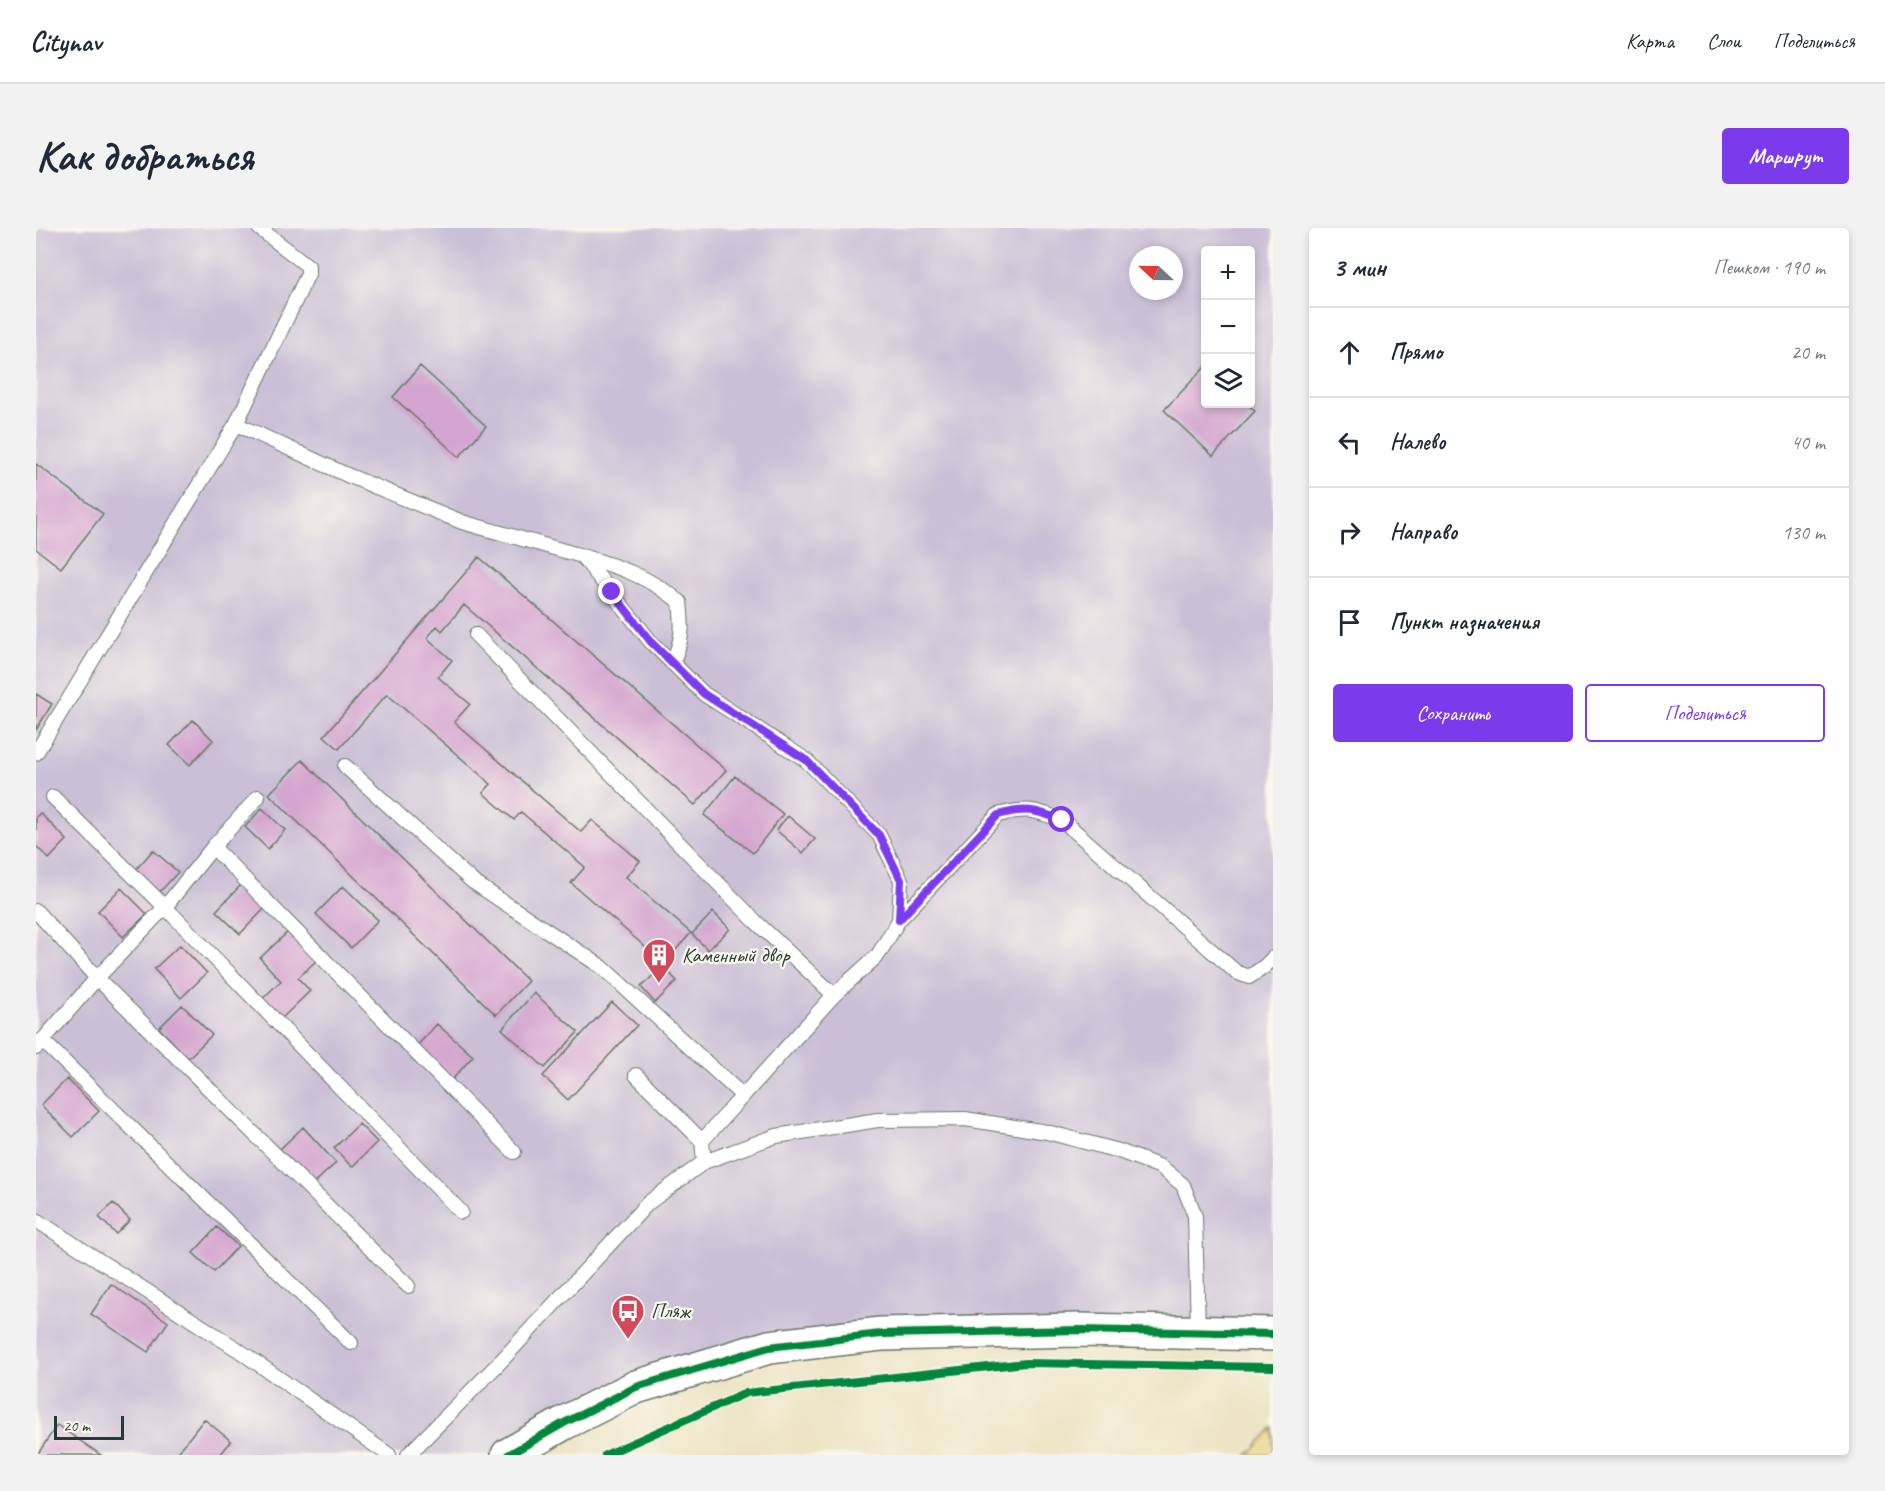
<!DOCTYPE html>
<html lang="ru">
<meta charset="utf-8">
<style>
body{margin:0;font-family:Caveat,sans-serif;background:#f2f2f3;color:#1f2937}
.controls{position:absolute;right:18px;top:18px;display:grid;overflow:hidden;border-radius:6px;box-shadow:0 3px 9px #0003}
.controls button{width:54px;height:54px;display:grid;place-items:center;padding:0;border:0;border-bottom:2px solid #e0e1e3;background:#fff;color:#1f2937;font:30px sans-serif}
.compass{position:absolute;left:1093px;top:18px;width:54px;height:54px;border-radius:50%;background:#fff;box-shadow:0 3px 9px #0003;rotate:292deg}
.scale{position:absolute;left:18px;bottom:15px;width:70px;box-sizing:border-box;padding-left:6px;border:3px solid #1f3d34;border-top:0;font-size:16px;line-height:21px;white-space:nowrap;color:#1f3d34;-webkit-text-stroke:4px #fbf7ec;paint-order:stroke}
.stop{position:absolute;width:18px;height:18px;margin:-14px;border:4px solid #7c3aed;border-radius:50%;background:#fff}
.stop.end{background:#7c3aed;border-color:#fff;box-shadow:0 2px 6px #0008}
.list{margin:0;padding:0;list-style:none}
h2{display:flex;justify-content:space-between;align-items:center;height:78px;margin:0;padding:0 24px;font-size:26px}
h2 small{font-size:20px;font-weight:400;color:#747a83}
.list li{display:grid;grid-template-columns:39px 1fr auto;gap:18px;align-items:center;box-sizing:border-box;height:90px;padding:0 24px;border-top:2px solid #e0e1e3}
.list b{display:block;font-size:22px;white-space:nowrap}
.list em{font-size:20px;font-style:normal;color:#747a83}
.actions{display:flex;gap:12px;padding:18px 24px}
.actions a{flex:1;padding:14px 0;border:2px solid #7c3aed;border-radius:6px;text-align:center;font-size:21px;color:#7c3aed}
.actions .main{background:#7c3aed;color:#fff}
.icon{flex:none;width:33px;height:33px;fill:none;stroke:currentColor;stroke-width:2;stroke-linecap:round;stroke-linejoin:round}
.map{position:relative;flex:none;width:1237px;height:1227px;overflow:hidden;border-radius:6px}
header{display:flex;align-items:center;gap:36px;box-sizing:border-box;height:84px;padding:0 30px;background:#fff;border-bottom:2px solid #e0e1e3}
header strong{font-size:28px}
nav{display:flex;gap:33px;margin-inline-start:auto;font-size:21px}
.intro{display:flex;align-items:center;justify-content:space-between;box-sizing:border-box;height:144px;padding:0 36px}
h1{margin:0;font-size:42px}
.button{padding:15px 27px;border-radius:6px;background:#7c3aed;color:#fff;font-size:21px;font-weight:700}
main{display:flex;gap:36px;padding:0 36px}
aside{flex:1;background:#fff;border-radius:6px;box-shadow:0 3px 9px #0003}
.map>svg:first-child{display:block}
.industrial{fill:#cabfd6;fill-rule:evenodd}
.sand{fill:#eeda9e;stroke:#868c69;stroke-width:1.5}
.building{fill:#d4a5d0}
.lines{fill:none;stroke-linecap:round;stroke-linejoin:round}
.service-casing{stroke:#677767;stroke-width:16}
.tertiary-casing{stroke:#677767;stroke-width:36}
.service{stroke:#fff;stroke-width:14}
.tertiary{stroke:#fff;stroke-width:33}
.cycleway-casing{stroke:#fbf7ec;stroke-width:11}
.cycleway{stroke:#00873e;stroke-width:8}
.route{stroke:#7c3aed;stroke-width:8}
.labels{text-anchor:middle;stroke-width:4.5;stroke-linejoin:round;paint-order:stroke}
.poi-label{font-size:21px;fill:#1f3d34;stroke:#fbf7ec;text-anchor:start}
</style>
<header>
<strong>Citynav</strong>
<nav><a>Карта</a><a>Слои</a><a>Поделиться</a></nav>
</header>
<div class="intro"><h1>Как добраться</h1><a class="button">Маршрут</a></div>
<main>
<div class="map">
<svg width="1237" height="1227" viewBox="0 0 1237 1227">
<rect width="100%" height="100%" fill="#fbf7ec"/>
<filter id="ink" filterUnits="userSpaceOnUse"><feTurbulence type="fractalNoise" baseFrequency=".0167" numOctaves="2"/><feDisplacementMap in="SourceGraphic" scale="12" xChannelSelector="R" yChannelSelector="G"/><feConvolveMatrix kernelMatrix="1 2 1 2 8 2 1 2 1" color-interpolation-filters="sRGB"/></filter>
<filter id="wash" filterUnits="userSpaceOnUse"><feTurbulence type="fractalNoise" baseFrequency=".008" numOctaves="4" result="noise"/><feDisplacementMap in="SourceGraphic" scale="24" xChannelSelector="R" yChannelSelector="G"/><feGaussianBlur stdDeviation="1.35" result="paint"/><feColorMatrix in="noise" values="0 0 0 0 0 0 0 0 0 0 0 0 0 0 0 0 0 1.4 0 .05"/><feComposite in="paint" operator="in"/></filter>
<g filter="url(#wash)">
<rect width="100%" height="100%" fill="#ede4c5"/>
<path class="industrial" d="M0,0h1237v1106l-194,-4 -390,40 -162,85h-491zM1170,22h44v154h-44zM1102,27h36v36h-36z"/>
<path class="sand" d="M1237,1200v27h-25z"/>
<g id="blocks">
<path class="building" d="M384,138l66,60 -27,31 -66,-60z
M1170,138v38h41l8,7 -42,45 -49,-46z
M0,236l67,50 -42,54 -25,-19z
M443,329l247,213 -31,35 -231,-200 -22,26 -5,-5 -10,12 25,22 -14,17 32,27 -16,18 127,110 11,-12 48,41 -14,16 65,56 -27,30 -93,-80 14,-16 -64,-55 -7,8 -31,-27 8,-9 -104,-90 -48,55 -15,-13z
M0,466l16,10 -16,26z
M157,492l20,20 -23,25 -21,-20z
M266,532l226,221 -32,34 -227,-221z
M699,548l48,38 -30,39 -49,-38z
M226,580l23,22 -17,19 -23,-22z
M4,585l27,27 -18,19 -13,-13v-29z
M752,588l27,23 -12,14 -27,-23z
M117,622l25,22 -21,23 -24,-22z
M205,657l24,23 -25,26 -24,-23z
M307,658l35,34 -27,28 -35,-34z
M85,660l26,26 -24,23 -25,-26z
M677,684l17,17 -22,21 -16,-16z
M255,701l28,29 -21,20 12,13 -30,29 -19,-20 20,-19 -21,-23z
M144,717l27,28 -26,25 -27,-29z
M627,738l14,15 -22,22 -14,-16z
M498,765l44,39 -33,36 -43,-39z
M576,774l25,23 -69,75 -25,-24z
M146,777l30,30 -24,23 -29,-30z
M401,796l36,32 -22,25 -36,-33z
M31,851l32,32 -26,26 -32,-32z
M323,896l18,18 -25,25 -18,-19z
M267,899l33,36 -23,21 -33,-35z
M77,975l17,17 -14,14 -17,-17z
M181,999l21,19 -24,26 -21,-19z
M75,1056l57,38 -20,30 -57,-38z
M168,1191l27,22 -11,14h-44z
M21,1197l44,30h-64z"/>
</g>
</g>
<g filter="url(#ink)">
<use href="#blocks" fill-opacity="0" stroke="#677767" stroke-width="1.5"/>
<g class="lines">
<g class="service-casing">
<path id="service" d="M200,196l111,51 115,47 120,34 69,86 53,52 102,66 73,75 22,45 -2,40 -21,35 -44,40
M546,328c38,11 67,21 98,46 3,26 3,37 -8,61
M440,407l279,286 79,74 -132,146 2,21
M0,525l200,-329 72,-150v-8l-49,-38
M309,538l128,116 129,85 141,129
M17,569l112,110 296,305
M177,619l301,305
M0,683l61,67 311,308
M863,692l99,-105c28,-8 37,-5 64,5l174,152 13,5 15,-10 9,-9
M6,812l309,303
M0,820l61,-70 68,-71 48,-60 45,-50
M600,847l66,66
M0,992l201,129 152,106
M372,1227l94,-95 146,-157 56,-41 72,-26 102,-16 87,-1 82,13 72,19 42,16 22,18 12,31 3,115"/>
</g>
<g class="tertiary-casing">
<path id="tertiary" d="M472,1227l56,-32 72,-36 133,-40 112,-13 198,-4 194,4"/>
</g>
<use href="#service" class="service"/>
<use href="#tertiary" class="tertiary"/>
<g class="cycleway-casing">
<path id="cycleway" d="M472,1227l56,-32 72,-36 133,-40 112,-13 198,-4 194,4
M569,1227l141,-62 280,-30 247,4"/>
</g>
<use href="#cycleway" class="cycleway"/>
</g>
</g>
<g class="lines" filter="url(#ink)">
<path class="route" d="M576,364l39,50 53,52 102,66 73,75 22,45 -2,40 99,-105c28,-8 37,-5 64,5"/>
</g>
<defs>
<g id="building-pin" transform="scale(1.725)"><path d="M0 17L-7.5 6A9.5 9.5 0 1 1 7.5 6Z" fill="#d1495b" stroke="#fbf7ec"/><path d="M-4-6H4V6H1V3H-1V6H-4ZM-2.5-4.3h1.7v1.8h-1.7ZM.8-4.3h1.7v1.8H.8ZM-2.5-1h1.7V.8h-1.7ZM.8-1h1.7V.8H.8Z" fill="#fff"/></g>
<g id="bus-pin" transform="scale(1.725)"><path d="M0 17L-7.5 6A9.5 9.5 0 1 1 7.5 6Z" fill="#d1495b" stroke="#fbf7ec"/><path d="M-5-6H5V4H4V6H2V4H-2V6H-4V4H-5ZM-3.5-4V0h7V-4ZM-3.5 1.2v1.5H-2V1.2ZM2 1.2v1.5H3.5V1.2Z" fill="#fff"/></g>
</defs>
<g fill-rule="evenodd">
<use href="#building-pin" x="623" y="727"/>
<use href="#bus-pin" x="592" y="1083"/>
</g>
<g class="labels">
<g class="poi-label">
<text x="646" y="734">Каменный двор</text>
<text x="615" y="1090">Пляж</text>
</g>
</g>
</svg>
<div class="controls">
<button>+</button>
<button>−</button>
<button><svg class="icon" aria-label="layers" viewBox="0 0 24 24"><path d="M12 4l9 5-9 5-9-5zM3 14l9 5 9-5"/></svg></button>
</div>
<svg class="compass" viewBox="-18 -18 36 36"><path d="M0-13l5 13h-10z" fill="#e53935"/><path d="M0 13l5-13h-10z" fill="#747a83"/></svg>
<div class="scale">20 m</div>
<div class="stop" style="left:1026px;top:592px"></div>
<div class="stop end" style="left:576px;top:364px"></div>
</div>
<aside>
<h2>3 мин<small>Пешком · 190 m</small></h2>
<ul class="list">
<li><svg class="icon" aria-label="ahead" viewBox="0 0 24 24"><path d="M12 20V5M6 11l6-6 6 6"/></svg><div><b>Прямо</b></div><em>20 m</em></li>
<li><svg class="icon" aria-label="left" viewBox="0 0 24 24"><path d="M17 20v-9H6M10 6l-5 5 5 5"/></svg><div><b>Налево</b></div><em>40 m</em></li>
<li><svg class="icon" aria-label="right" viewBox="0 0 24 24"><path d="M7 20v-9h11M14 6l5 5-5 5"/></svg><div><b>Направо</b></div><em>130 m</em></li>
<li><svg class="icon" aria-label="arrive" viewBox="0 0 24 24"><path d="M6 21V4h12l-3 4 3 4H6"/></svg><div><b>Пункт назначения</b></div></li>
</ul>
<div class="actions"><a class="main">Сохранить</a><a>Поделиться</a></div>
</aside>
</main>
